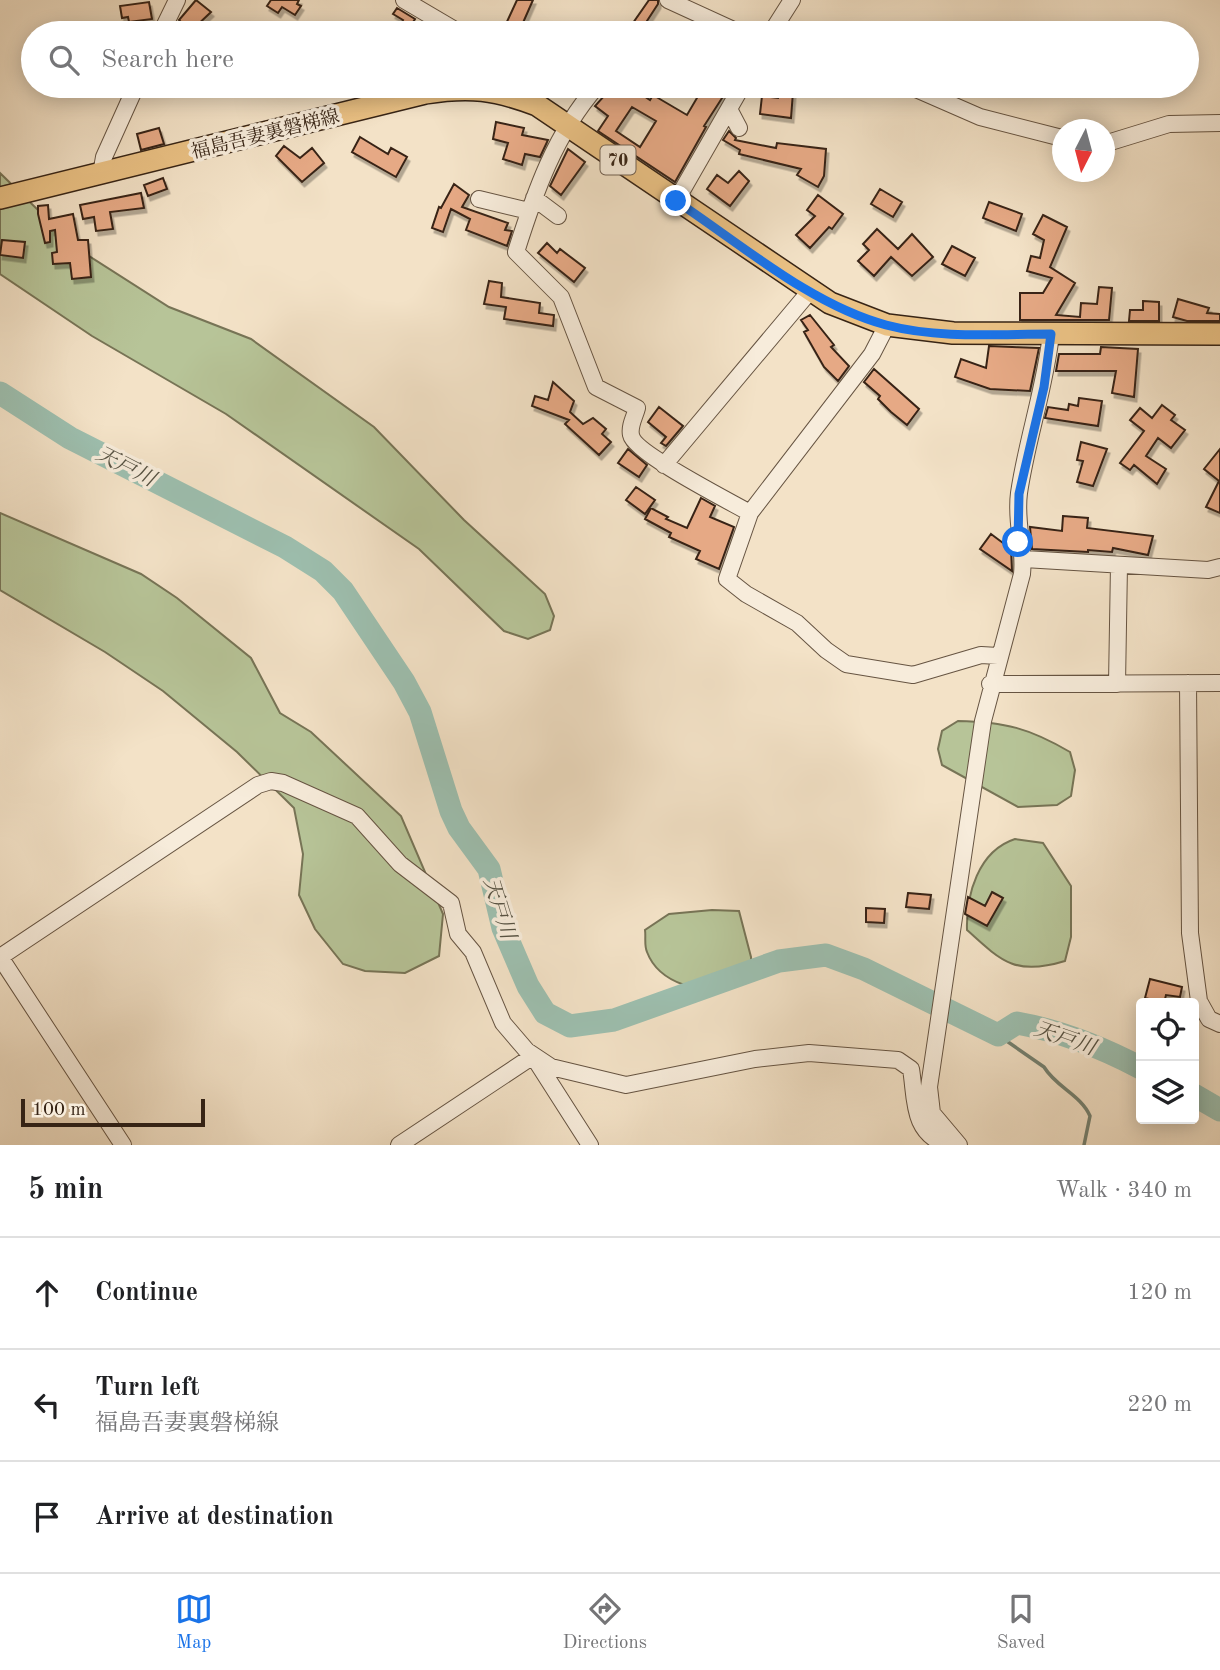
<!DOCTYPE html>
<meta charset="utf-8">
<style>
body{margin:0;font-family:"Old Standard TT","Noto Serif JP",serif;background:#f6f6f6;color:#202124}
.controls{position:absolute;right:21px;bottom:21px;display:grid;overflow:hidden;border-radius:7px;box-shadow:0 4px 18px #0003}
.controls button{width:63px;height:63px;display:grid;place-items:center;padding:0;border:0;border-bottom:2px solid #e0e0e0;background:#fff;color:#202124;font:35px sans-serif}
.compass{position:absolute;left:1052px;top:119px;width:63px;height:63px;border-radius:50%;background:#fff;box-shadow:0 4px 18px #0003;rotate:186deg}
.scale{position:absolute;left:21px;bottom:18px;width:184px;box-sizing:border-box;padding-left:7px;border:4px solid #372415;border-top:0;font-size:19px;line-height:24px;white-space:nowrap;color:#372415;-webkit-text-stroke:5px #f7ecdb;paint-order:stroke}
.stop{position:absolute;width:21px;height:21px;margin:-16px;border:5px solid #1a73e8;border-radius:50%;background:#fff}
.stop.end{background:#1a73e8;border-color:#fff;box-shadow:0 2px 7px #0008}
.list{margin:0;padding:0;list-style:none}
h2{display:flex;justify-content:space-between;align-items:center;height:91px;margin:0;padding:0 28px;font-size:30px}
h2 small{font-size:23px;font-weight:400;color:#757577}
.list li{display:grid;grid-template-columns:46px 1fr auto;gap:21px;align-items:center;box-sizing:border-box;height:112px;padding:0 28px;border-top:2px solid #e0e0e0}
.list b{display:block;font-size:26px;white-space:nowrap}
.list p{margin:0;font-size:23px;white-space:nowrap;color:#757577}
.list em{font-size:23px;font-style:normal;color:#757577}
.icon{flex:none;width:38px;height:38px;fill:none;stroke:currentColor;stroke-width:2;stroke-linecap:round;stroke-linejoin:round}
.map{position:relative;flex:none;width:1220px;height:1145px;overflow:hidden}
.search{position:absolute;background:#fff;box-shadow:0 4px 18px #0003;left:21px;right:21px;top:21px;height:77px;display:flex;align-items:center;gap:18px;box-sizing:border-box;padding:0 24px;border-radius:38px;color:#757577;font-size:26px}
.sheet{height:427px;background:#fff}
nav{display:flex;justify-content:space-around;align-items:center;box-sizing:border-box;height:98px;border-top:2px solid #e0e0e0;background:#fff;font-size:19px;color:#757577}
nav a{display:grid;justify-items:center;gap:4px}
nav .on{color:#1a73e8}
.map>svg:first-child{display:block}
.green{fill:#b7c498;stroke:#777456;stroke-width:2}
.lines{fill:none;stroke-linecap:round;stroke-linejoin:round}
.stream{stroke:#748171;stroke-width:3.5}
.river{stroke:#9dbfaf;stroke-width:23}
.building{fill:#e6a985;stroke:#372415;stroke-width:2;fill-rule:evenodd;filter:url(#shadow)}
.minor-casing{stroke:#665442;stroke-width:18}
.major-casing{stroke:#372415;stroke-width:24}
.minor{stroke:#f7ecdb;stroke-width:16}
.major{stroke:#eac184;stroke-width:21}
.route{stroke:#1a73e8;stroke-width:9}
.labels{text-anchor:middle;stroke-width:7;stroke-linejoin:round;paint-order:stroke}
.shield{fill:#f7ecdb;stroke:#716050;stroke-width:2}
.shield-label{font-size:18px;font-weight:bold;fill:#372415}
.street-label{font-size:19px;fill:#372415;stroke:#f7ecdb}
.water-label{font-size:21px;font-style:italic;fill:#565243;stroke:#f7ecdb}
</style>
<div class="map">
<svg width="1220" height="1145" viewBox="0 0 1220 1145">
<defs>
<filter id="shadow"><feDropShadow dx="2.5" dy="4.5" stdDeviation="0" flood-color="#0004"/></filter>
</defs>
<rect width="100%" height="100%" fill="#f3e2c7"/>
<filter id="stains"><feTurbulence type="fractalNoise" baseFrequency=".00286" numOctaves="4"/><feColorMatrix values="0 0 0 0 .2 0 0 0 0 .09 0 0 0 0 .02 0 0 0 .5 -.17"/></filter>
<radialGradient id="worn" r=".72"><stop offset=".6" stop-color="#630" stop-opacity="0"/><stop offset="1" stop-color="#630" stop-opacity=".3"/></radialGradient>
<path class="green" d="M0,173l78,76 91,58 82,32 123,88 90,93 81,74 9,22 -4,14 -22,9 -24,-8 -85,-82 -193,-135 -134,-78 -92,-62z
M0,513l141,61 36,24 74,60 29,55 31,19 90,84 42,98 -4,42 -34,17 -40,-2 -22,-7 -28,-35 -16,-34 4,-41 -9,-46 -57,-56 -74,-61 -58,-39 -105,-62z
M958,721c47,1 71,7 112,31l5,18 -4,26 -14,9 -39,2 -76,-42 -4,-16 4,-18z
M1015,839l28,4 28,43v51l-6,24c-49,15 -63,1 -98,-31 -1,-35 11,-79 48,-91z
M712,910l27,1 12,46 1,15c-6,4 -12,12 -18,14 -30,10 -75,-2 -87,-34 -3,-6 -1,-16 -2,-22l24,-16z"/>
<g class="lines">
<path class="stream" d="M998,1035l46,32c12,20 37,28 46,49l-6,29"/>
<path class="river" d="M0,393l70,45 215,109 38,24 20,20 61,91 16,30 31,99 8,17 30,41 14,59 25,58 17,27 25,13 44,-6 165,-59 47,-6 38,14 134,66 19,-12c45,8 84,24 124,45
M1194,1095l26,15"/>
</g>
<path class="building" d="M196,0l15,12 -21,20 -11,-12z
M271,0h28l-2,4 4,2 -6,9 -13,-8 -4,6 -11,-7z
M517,0h16l-11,25 11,8h-18l-10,-7z
M649,0h9v4l-13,20h26v9h-45z
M149,2l3,17 -23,3 -1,-5 -6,1 -2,-12z
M397,8l18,11 -9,14h-11l8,-13 -10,-6z
M613,86h16l21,14 3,-5 34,20 17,-29 20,9 -20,31 2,1 -31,55 -77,-51 10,-15 -13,-10zM632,107l24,14 -16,26 -24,-16z
M779,91l14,1 -2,26 -31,-4 2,-18 16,2z
M496,122l28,6 -2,7 26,5 -8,17 -15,-3 -3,11 -19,-6 5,-16 -15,-4z
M159,128l5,16 -23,6 -4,-16z
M729,131l7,7 -1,2 41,8 1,-5 49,6 -2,27 -6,11 -21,-12 4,-6 -62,-15 1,-4 -17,-10z
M360,137l28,17 3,-6 16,9 -11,20 -44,-25z
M284,146l16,12 12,-10 12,15 -22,19 -26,-26z
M568,149l17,13 -24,33 -11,-9z
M739,171l10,10 -19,25 -23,-17 10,-14 11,8z
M163,178l4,11 -19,7 -4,-11z
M454,184l15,11 -7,12 46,16 -3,7 7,1 -5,15 -41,-16 4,-11 -19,-10 -8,23 -11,-4 7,-21 2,1z
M880,189l22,13 -9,15 -22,-13z
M141,193l3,15 -34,4 3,17 -17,2 -2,-14 -11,2 -3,-14z
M818,195l25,19 -11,15 -3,-2 -19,21 -14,-13 19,-19 -8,-6z
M989,202l33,12 -6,17 -33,-13z
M48,205l1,14 24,-5 5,26h10l3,37 -19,2 -2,-16 -17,1 -1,-11 5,-1 -2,-22 -5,1v11l-5,1 -7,-29v-8z
M1043,215l24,12 -17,40 25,16 -19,32 24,2 1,-14 16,1 2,-17 13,1 -3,32h-89v-27h23l9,-15 -25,-7 4,-15 9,2 4,-18 -11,-6z
M877,229l21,20 14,-15 21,23 -21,19 -21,-19 -17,19 -16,-15 11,-11 -6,-6z
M2,240l23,2 -2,16 -23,-3z
M547,243l10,10 3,-4 25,19 -11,14 -36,-29z
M952,246l23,12 -10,18 -23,-12z
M489,281l13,2 -1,14 39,6 -1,10 15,2 -1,11 -49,-7 2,-12 -22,-3z
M1178,299l31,9 -2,5 13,1v7h-33l-14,-4z
M1143,301l16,1v19h-30l1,-11h13z
M810,315l24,30 -3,2 18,19 -11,15 -14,-14 -20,-35 4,-2 -7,-10z
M989,346l50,2 -9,43 -40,-2 -35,-12 6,-18 25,9z
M1101,347l37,2 -4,48 -22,-4 4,-22h-60l3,-17h41z
M874,369l45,40 -12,16 -16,-13 -13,-13 2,-3 -16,-14z
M553,382l21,19 -4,11 13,12 10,-6 13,11 -4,5 9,8 -12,13 -34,-31 4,-4 -37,-14 3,-10 13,4z
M1079,398l23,3 -4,25 -53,-8 3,-11 20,3 1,-6 9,2z
M1162,405l13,10 -4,5 14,10 -14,18 -13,-10 -12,18 20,13 -9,15 -23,-19 -4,5 -10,-7 24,-32 -14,-11 10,-12 12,10z
M659,407l24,19 -17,20 -5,-3 5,-6 -18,-15z
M1081,442l26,7 -14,37 -16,-4 6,-21 -6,-1z
M628,449l19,16 -8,12 -21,-14z
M1220,449v64l-14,-6 13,-26 -15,-12z
M636,487l19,13 -10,14 -19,-14z
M701,498l14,8 -5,11 24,10 -15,42 -23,-10 4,-8 -31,-14 2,-4 -26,-14 6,-11 17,9 -2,2 21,9z
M1063,516l25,2 -1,10 66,8 -5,19 -35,-7 -1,4 -24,-2v2l-56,-3 -2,-22 32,4z
M991,534l20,15 1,22 -32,-22z
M992,892l11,6 -16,28 -22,-12 3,-17 17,9z
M908,893l23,2 -2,14 -23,-2z
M866,908l19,1 -1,14 -18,-1z
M1150,979l32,8 -2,10 -14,-2 -2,8 -19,-5z"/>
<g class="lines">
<g class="minor-casing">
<path id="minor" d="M404,0l56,33
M668,0l72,33
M161,33l16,-33
M771,33l21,-33
M597,86c-42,48 -62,106 -81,166l45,45 35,90 41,21c-2,8 -8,18 -6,27 3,18 100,67 119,78
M909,86l71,31 82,21
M729,109l10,19
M1104,144l65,-20 51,-1
M101,174l3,-17 32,-71
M534,198l24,18
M479,199l50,12
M676,201l66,-115
M887,325l-15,29 -122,159 -23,66 19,15 51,29 29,27 20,14 67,11 68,-20 17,1
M664,465l146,-174
M1024,559l184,11 12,-3
M1188,683l2,250 9,68 10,18 11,5
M990,684l230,-1
M1117,684l2,-119
M0,957l258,-172 13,-4 12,2 74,33 43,48 51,39 7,31 15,18 30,71 24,28 24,16 75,18 129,-26 54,-6 89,7 13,9c5,30 0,63 36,76
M0,957l123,188
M399,1145l134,-89 57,89
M959,1145l-27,-32 -3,-26 54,-366 39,-147c3,-27 -7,-51 -3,-81 8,-54 26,-105 32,-159"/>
</g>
<g class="major-casing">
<path id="major" d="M0,198l425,-105c45,-7 70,-4 112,12l293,198 57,22 66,8 267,1"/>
</g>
<use href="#minor" class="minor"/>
<use href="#major" class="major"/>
</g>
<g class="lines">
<path class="route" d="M676,201c65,43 135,104 210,124 53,14 111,9 165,9l-7,53 -25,107 -1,48"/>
</g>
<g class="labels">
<rect class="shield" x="600.5" y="145.5" width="35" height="29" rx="5"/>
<g class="shield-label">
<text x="618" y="166">70</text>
</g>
<g class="street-label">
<text transform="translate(265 133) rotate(-14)" y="7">福島吾妻裏磐梯線</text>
</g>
<g class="water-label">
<text transform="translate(126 466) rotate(27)" y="7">天戸川</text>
<text transform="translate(500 908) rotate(73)" y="7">天戸川</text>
<text transform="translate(1065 1038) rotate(19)" y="7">天戸川</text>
</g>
</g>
<rect width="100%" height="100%" filter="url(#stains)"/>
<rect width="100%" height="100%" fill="url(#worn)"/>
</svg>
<div class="controls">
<button><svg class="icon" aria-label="locate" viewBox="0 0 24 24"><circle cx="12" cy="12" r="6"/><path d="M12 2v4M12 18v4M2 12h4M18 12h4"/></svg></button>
<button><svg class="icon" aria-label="layers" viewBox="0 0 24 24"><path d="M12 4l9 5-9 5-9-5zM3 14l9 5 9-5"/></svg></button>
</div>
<svg class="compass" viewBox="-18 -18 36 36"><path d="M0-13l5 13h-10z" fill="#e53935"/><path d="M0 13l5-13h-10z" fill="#757577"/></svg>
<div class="scale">100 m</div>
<div class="stop" style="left:1018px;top:542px"></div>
<div class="stop end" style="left:676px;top:201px"></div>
<div class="search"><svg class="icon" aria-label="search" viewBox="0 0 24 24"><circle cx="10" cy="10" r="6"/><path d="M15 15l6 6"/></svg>Search here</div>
</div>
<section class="sheet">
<h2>5 min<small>Walk · 340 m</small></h2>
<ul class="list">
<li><svg class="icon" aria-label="ahead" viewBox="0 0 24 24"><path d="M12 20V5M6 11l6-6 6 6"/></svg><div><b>Continue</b></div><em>120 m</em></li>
<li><svg class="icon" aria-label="left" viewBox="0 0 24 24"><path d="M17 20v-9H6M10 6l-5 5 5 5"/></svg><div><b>Turn left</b><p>福島吾妻裏磐梯線</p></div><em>220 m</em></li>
<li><svg class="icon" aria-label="arrive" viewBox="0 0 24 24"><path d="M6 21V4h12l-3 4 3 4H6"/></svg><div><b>Arrive at destination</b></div></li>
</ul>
</section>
<nav>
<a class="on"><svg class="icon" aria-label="map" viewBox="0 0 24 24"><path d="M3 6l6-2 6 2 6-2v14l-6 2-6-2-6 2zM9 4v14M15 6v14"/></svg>Map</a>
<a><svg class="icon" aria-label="directions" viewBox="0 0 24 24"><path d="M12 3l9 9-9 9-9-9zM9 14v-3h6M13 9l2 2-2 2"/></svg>Directions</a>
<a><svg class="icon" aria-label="saved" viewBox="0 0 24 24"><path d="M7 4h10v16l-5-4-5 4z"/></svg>Saved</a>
</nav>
